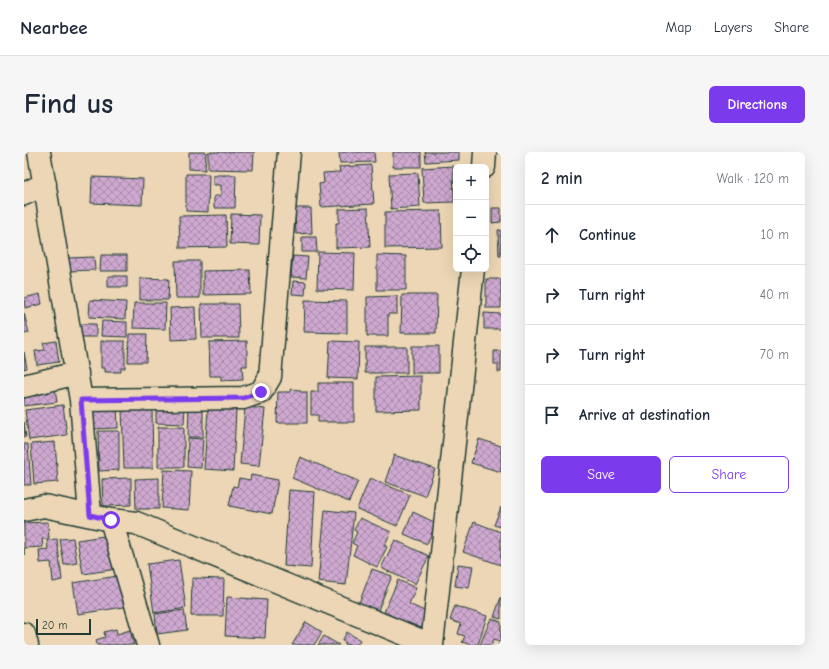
<!DOCTYPE html>
<meta charset="utf-8">
<style>
body{margin:0;font-family:"Comic Neue",sans-serif;background:#f6f6f7;color:#1f2937}
.controls{position:absolute;right:12px;top:12px;display:grid;overflow:hidden;border-radius:6px;box-shadow:0 4px 16px #0002}
.controls button{width:36px;height:36px;display:grid;place-items:center;padding:0;border:0;border-bottom:1px solid #e0e1e3;background:#fff;color:#1f2937;font:20px sans-serif}
.scale{position:absolute;left:12px;bottom:10px;width:55px;box-sizing:border-box;padding-left:4px;border:2px solid #1f3d34;border-top:0;font-size:11px;line-height:14px;white-space:nowrap;color:#1f3d34;-webkit-text-stroke:3px #ecd6b5;paint-order:stroke}
.stop{position:absolute;width:12px;height:12px;margin:-9px;border:3px solid #7c3aed;border-radius:50%;background:#fff}
.stop.end{background:#7c3aed;border-color:#fff;box-shadow:0 1px 4px #0008}
.list{margin:0;padding:0;list-style:none}
h2{display:flex;justify-content:space-between;align-items:center;height:52px;margin:0;padding:0 16px;font-size:17px}
h2 small{font-size:13px;font-weight:400;color:#747a83}
.list li{display:grid;grid-template-columns:26px 1fr auto;gap:12px;align-items:center;box-sizing:border-box;height:60px;padding:0 16px;border-top:1px solid #e0e1e3}
.list b{display:block;font-size:15px;white-space:nowrap}
.list em{font-size:13px;font-style:normal;color:#747a83}
.actions{display:flex;gap:8px;padding:12px 16px}
.actions a{flex:1;padding:9px 0;border:1px solid #7c3aed;border-radius:6px;text-align:center;font-size:14px;color:#7c3aed}
.actions .main{background:#7c3aed;color:#fff}
.icon{flex:none;width:22px;height:22px;fill:none;stroke:currentColor;stroke-width:2;stroke-linecap:round;stroke-linejoin:round}
.map{position:relative;flex:none;width:477px;height:493px;overflow:hidden;border-radius:6px}
header{display:flex;align-items:center;gap:24px;box-sizing:border-box;height:56px;padding:0 20px;background:#fff;border-bottom:1px solid #e0e1e3}
header strong{font-size:19px}
nav{display:flex;gap:22px;margin-inline-start:auto;font-size:14px}
.intro{display:flex;align-items:center;justify-content:space-between;box-sizing:border-box;height:96px;padding:0 24px}
h1{margin:0;font-size:28px}
.button{padding:10px 18px;border-radius:6px;background:#7c3aed;color:#fff;font-size:14px;font-weight:700}
main{display:flex;gap:24px;padding:0 24px}
aside{flex:1;background:#fff;border-radius:6px;box-shadow:0 4px 16px #0002}
.map>svg:first-child{display:block}
.building{fill:url(#building-cross-hatch);stroke:#1f3d34}
.lines{fill:none;stroke-linecap:round;stroke-linejoin:round}
.minor-casing{stroke:#1f3d34;stroke-width:25}
.minor{stroke:#ecd6b5;stroke-width:22}
.route{stroke:#7c3aed;stroke-width:5}
</style>
<header>
<strong>Nearbee</strong>
<nav><a>Map</a><a>Layers</a><a>Share</a></nav>
</header>
<div class="intro"><h1>Find us</h1><a class="button">Directions</a></div>
<main>
<div class="map">
<svg width="477" height="493" viewBox="0 0 477 493">
<defs>
<pattern id="building-cross-hatch" width="8" height="8" patternUnits="userSpaceOnUse"><rect width="8" height="8" fill="#cfa8d0"/><path d="M0 0l8 8M0 8l8-8" fill="none" stroke="#a78aaa"/></pattern>
</defs>
<rect width="100%" height="100%" fill="#ecd6b5"/>
<filter id="ink" filterUnits="userSpaceOnUse"><feTurbulence type="fractalNoise" baseFrequency=".025" numOctaves="2"/><feDisplacementMap in="SourceGraphic" scale="8" xChannelSelector="R" yChannelSelector="G"/><feConvolveMatrix kernelMatrix="1 2 1 2 8 2 1 2 1" color-interpolation-filters="sRGB"/></filter>
<g filter="url(#ink)">
<path class="building" d="M165,0h17l-1,18 -16,-1z
M184,0h46l-1,18 -45,-1z
M315,0h35l1,10 -35,1z
M369,0h28v15h-28z
M401,0h34v8l-33,2z
M347,13l3,39 -53,3 -2,-23 5,-1 -1,-10 17,-1 -1,-5z
M429,14l1,36 -30,1 -2,-35z
M394,21l2,34 -29,2 -2,-35z
M162,22h23l-1,38 -22,-1z
M189,23h23l-1,33h-21v-12h7v-11h-8z
M68,25l51,2 -1,26 -51,-2z
M271,56h16l1,25 -16,1z
M344,56l2,39 -34,1v-25h3v-14z
M468,56h9v14l-9,1z
M417,59l1,36 -57,1v-36z
M207,62l29,1 -1,30 -29,-1z
M202,63l1,32 -47,1 -1,-32z
M474,78h3v26h-2z
M278,85h14l1,15h-15z
M294,100l37,1 -1,37 -37,-1z
M77,103h26v16h-27z
M353,103l29,1v34h-29z
M269,104l15,1 -2,21 -15,-1z
M70,105l1,13 -26,1 -1,-13z
M151,109h25v37h-24z
M226,118l1,24 -48,1v-24z
M84,124h19v11h-19z
M116,126l29,1 -1,21h-28z
M462,127h15v29h-15z
M269,129l13,1 -1,13 -13,-1z
M16,142l2,10 -17,4 -1,-10z
M378,143h35l-1,38h-35z
M373,144v18h-9v22h-21v-39z
M66,148l36,2 -1,17 -36,-2z
M281,148l42,1v32l-43,-1z
M110,151h32l-1,26 -32,-1z
M177,152h37l1,34h-37z
M171,155l1,32 -25,1 -1,-32z
M0,161l5,20 -5,1z
M460,161l17,1v15h-17z
M78,169l25,1v15l-26,-1z
M53,172h19v13h-19z
M105,182h18l-1,28h-18z
M32,189l3,21 -22,3 -2,-14 10,-1 -2,-7z
M77,189h24v27h-4v4h-16v-4h-4z
M223,189v25h-5l1,13 -22,1v-4h-11l-1,-34z
M306,189l29,1 -1,37 -30,-1z
M388,194h27v27h-27z
M341,195h42v26h-42z
M470,199h7v21h-3v-8h-4z
M0,200l3,16 -3,1z
M397,224v34l-45,1v-34z
M294,231h36v39h-36v-7h-7v-23h7z
M31,236l2,14 -33,4v-15z
M267,237l9,1v2h7v31h-30l1,-31h13z
M39,253l4,30 -38,5 -4,-30z
M132,253h29l-1,19 -28,-1z
M93,255l1,21 -27,1 -1,-21z
M128,255l1,61h-29l-2,-60z
M165,255l14,1v29h-15z
M221,255l20,2 -6,57 -19,-2z
M184,256l28,2 -3,61 -29,-2z
M0,270l2,15h-2z
M134,275h26v40h-26z
M74,279h21v39l-20,1z
M164,286l15,1 -2,29 -14,-1z
M455,287l22,7v26l-30,-9z
M31,290l3,40 -24,2 -3,-40z
M0,292h4l3,41h-7z
M370,303l41,14 -10,27 -40,-14z
M276,305l58,24 -9,21 -57,-24z
M140,318l27,1 -2,39 -27,-2z
M227,323l27,5 -6,34 -43,-8 4,-20 4,1 2,-9 11,2z
M107,326v27l-28,1 -1,-27z
M135,326v31h-23l-1,-30z
M346,326l40,17 -13,31 -40,-17z
M265,338l26,2 -4,76 -27,-2z
M477,355v20l-7,-2z
M301,358l29,3 -8,72 -28,-3z
M389,360l23,11 -9,21 -23,-10z
M336,366l31,14 -7,14 3,1 -10,20 -24,-12 4,-9 -5,-3 5,-11 -3,-2z
M24,370l1,17h-7l1,8 -19,1v7v-32z
M450,370l27,10v33l-38,-13z
M87,383l6,34 -34,5 -6,-34z
M49,386l4,25 -13,2 -4,-26z
M33,387l5,41 -9,2 -2,-20 -11,1 -1,-13 9,-1 -1,-9z
M371,388l34,16 -14,28 -34,-16z
M155,408l7,48 -32,5 -7,-49z
M434,412l15,2 -4,22 -14,-2z
M348,417l20,7 -14,34 -19,-7z
M94,424l6,31 -46,7 -5,-31z
M168,426l32,1 -1,37h-32z
M374,428l18,8 -7,16 24,11 -7,16 -42,-19z
M203,445l40,3 -2,38 -40,-2z
M477,445v22l-7,-2z
M431,454l32,10 -9,29h-6l-10,-3 3,-6 -7,-2 3,-10 -11,-4z
M160,458l3,20 -30,4 -2,-20z
M467,466l10,4v23h-3l2,-4 -6,-2 -3,6h-11z
M282,470l16,10 -8,13h-22z
M92,477l1,5 13,-4 4,15h-37l-1,-5 9,-3 -1,-5z
M323,480l13,8 -3,5h-12l1,-2 -4,-2z
M300,484l15,9h-21z"/>
<g class="lines">
<g class="minor-casing">
<path id="minor" d="M15,0l42,248 9,115
M460,15l1,-15
M0,42l21,-10
M0,234l53,-13
M57,248l162,-2 18,-6 9,-15 19,-225
M0,358l20,-4 67,14 25,3 295,122
M87,368l37,125
M0,482l3,11
M408,493l41,-376"/>
</g>
<use href="#minor" class="minor"/>
</g>
</g>
<g class="lines" filter="url(#ink)">
<path class="route" d="M87,368l-21,-5 -9,-115 162,-2 18,-6"/>
</g>
</svg>
<div class="controls">
<button>+</button>
<button>−</button>
<button><svg class="icon" aria-label="locate" viewBox="0 0 24 24"><circle cx="12" cy="12" r="6"/><path d="M12 2v4M12 18v4M2 12h4M18 12h4"/></svg></button>
</div>
<div class="scale">20 m</div>
<div class="stop" style="left:87px;top:368px"></div>
<div class="stop end" style="left:237px;top:240px"></div>
</div>
<aside>
<h2>2 min<small>Walk · 120 m</small></h2>
<ul class="list">
<li><svg class="icon" aria-label="ahead" viewBox="0 0 24 24"><path d="M12 20V5M6 11l6-6 6 6"/></svg><div><b>Continue</b></div><em>10 m</em></li>
<li><svg class="icon" aria-label="right" viewBox="0 0 24 24"><path d="M7 20v-9h11M14 6l5 5-5 5"/></svg><div><b>Turn right</b></div><em>40 m</em></li>
<li><svg class="icon" aria-label="right" viewBox="0 0 24 24"><path d="M7 20v-9h11M14 6l5 5-5 5"/></svg><div><b>Turn right</b></div><em>70 m</em></li>
<li><svg class="icon" aria-label="arrive" viewBox="0 0 24 24"><path d="M6 21V4h12l-3 4 3 4H6"/></svg><div><b>Arrive at destination</b></div></li>
</ul>
<div class="actions"><a class="main">Save</a><a>Share</a></div>
</aside>
</main>
